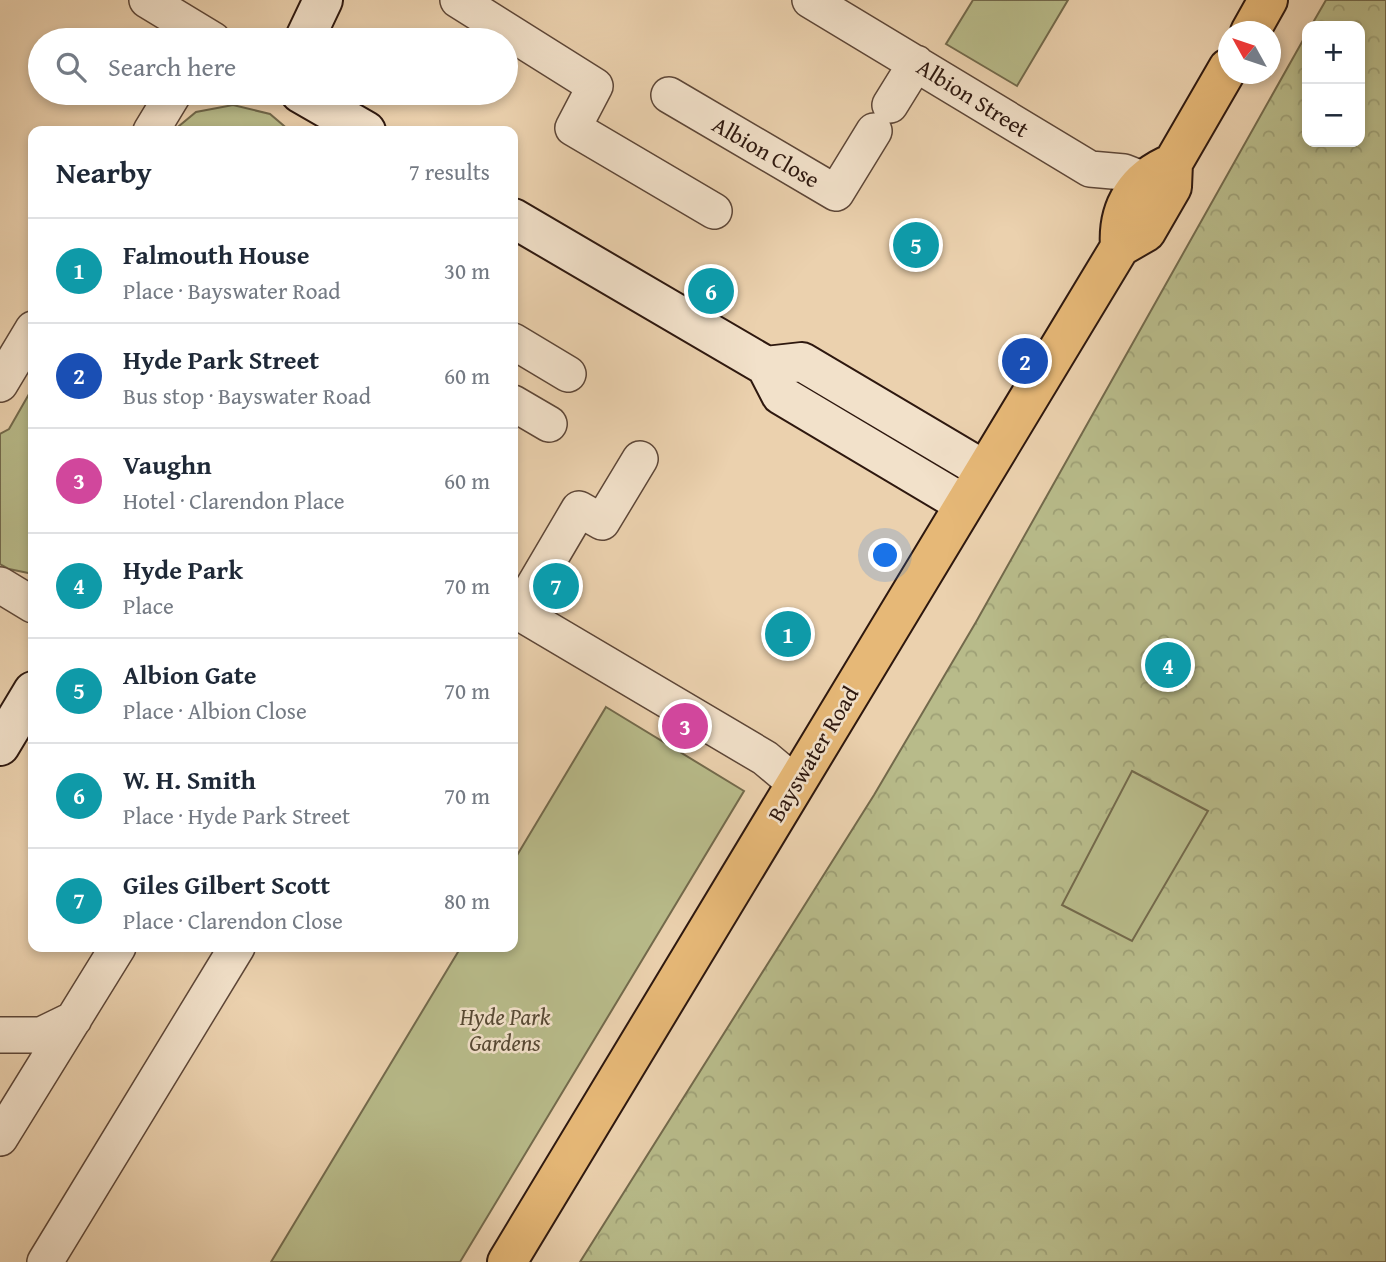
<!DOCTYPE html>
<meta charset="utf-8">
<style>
body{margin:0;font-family:"Gentium Book Plus",serif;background:#f2f2f3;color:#1f2937}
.controls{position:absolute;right:21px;top:21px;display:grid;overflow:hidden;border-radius:14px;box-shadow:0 4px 10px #0003}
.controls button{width:63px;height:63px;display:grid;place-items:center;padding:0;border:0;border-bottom:2px solid #e0e1e3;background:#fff;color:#1f2937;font:35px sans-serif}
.compass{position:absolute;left:1218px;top:21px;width:63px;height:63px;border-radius:50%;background:#fff;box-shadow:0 4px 10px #0003;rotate:310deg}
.you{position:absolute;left:886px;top:556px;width:24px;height:24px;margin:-18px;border:5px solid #fff;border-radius:50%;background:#1a73e8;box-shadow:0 0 0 10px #1a73e833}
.badge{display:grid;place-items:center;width:46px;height:46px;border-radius:50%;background:#8f2418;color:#fff;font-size:23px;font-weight:700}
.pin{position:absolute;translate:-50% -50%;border:4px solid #fff;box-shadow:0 2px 7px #0006}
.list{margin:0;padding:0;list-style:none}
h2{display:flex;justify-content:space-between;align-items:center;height:91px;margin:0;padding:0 28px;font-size:30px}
h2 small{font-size:23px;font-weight:400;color:#747a83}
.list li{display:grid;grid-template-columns:46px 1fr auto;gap:21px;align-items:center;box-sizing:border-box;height:105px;padding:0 28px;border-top:2px solid #e0e1e3}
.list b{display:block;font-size:26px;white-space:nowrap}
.list p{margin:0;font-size:23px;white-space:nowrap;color:#747a83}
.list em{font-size:23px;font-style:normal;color:#747a83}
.icon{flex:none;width:38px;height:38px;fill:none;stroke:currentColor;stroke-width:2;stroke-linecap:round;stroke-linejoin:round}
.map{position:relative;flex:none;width:1386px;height:1262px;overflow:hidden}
.search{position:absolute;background:#fff;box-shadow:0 4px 10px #0003;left:28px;top:28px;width:490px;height:77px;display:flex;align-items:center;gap:18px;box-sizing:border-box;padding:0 24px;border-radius:38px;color:#747a83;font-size:26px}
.panel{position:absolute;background:#fff;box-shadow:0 4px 10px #0003;left:28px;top:126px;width:490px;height:826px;border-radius:14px}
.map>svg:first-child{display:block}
.forest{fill:url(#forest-crowns);stroke:#736a4c;stroke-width:2}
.garden{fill:#b8bb8a;stroke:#736a4c;stroke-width:2}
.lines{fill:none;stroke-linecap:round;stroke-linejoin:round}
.street-casing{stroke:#5d4637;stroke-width:38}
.secondary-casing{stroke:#2e180f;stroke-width:42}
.primary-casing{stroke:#2e180f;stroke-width:42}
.street{stroke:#f2e1ca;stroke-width:35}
.secondary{stroke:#f2e1ca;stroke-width:38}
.primary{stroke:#e6b877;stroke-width:38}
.labels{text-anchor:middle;stroke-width:5;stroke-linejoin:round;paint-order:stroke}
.street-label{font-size:23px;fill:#2e180f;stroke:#f2e1ca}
.park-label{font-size:23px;font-style:italic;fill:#574934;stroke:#f2e1ca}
</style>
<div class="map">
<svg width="1386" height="1262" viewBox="0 0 1386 1262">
<defs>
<pattern id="forest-crowns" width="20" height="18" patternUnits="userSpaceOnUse" patternTransform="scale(1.75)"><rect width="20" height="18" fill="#b8bb8a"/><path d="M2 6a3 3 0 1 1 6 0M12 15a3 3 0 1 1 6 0" fill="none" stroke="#9ea076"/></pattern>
</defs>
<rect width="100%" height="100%" fill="#ebd1ae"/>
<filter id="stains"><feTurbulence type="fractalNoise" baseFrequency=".00286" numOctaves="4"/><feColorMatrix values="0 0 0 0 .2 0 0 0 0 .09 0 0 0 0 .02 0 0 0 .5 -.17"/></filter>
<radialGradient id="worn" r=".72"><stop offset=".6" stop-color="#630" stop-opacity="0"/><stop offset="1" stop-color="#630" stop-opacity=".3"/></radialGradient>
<path class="forest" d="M1326,0h60v1262h-806l294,-467 102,-173 331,-589v109h53v-116h-49z"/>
<path class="garden" d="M973,0h95l-51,86 -71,-42z
M233,105l37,9 20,17h-117l23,-19z
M33,387v187l-24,-5 -9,-5v-130l9,-5z
M606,707l138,84 -284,471h-189l190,-315h52v-85z
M1132,771l76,40 -76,130 -70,-36z"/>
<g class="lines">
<g class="street-casing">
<path id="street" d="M147,0l66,40
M458,0l137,86 -22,42 141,83
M810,0l280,169 34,3 18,7
M669,95l167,98 38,-62
M890,105l26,-42
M151,131l23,-38
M513,341l55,33
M0,384l33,-55
M513,403l36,21
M0,585l33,20
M513,609l252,149 31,26
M519,611l60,-102 23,13 38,-63
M0,1035h41l33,-16
M0,1138l118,-191
M45,1262l192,-315"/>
</g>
<g class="secondary-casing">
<path id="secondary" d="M304,40l19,-40
M300,93l66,38
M513,218l253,148 15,29 183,109
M766,366l36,-4 182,108
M0,746l33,-55"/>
</g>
<g class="primary-casing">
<path id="primary" d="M1250,32l18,-32
M1120,247c-3,-40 16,-69 53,-84
M507,1262l613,-1015 26,-15 26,-45 1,-24 55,-95"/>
</g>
<use href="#street" class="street"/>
<use href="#secondary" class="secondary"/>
<use href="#primary" class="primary"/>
</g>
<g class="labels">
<g class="street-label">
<text transform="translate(973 98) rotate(32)" y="8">Albion Street</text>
<text transform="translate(766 152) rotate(30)" y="8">Albion Close</text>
<text transform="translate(813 754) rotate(-59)" y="8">Bayswater Road</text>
</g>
<g class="park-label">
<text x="505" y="1025">Hyde Park<tspan x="505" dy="26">Gardens</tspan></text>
</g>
</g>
<rect width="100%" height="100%" filter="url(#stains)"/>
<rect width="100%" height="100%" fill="url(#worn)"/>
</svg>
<div class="controls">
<button>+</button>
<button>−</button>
</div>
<svg class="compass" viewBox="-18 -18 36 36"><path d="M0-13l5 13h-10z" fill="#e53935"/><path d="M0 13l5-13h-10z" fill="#747a83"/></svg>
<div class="you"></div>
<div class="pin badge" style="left:788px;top:634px;background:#0f9aa8">1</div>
<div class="pin badge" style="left:1025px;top:361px;background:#1a4fb4">2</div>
<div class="pin badge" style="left:685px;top:726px;background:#d1479c">3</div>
<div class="pin badge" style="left:1168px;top:665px;background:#0f9aa8">4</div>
<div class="pin badge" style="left:916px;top:245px;background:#0f9aa8">5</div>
<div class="pin badge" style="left:711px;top:291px;background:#0f9aa8">6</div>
<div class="pin badge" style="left:556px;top:586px;background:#0f9aa8">7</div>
<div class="search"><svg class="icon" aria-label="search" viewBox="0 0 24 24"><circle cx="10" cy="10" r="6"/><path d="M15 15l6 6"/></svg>Search here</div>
<section class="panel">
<h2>Nearby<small>7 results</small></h2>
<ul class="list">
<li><span class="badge" style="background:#0f9aa8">1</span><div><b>Falmouth House</b><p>Place · Bayswater Road</p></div><em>30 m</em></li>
<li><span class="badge" style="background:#1a4fb4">2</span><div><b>Hyde Park Street</b><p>Bus stop · Bayswater Road</p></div><em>60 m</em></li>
<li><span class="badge" style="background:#d1479c">3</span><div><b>Vaughn</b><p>Hotel · Clarendon Place</p></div><em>60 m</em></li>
<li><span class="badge" style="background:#0f9aa8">4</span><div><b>Hyde Park</b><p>Place</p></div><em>70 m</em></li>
<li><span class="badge" style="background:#0f9aa8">5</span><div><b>Albion Gate</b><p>Place · Albion Close</p></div><em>70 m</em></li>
<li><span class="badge" style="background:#0f9aa8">6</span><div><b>W. H. Smith</b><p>Place · Hyde Park Street</p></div><em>70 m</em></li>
<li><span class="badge" style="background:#0f9aa8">7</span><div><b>Giles Gilbert Scott</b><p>Place · Clarendon Close</p></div><em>80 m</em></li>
</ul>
</section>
</div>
